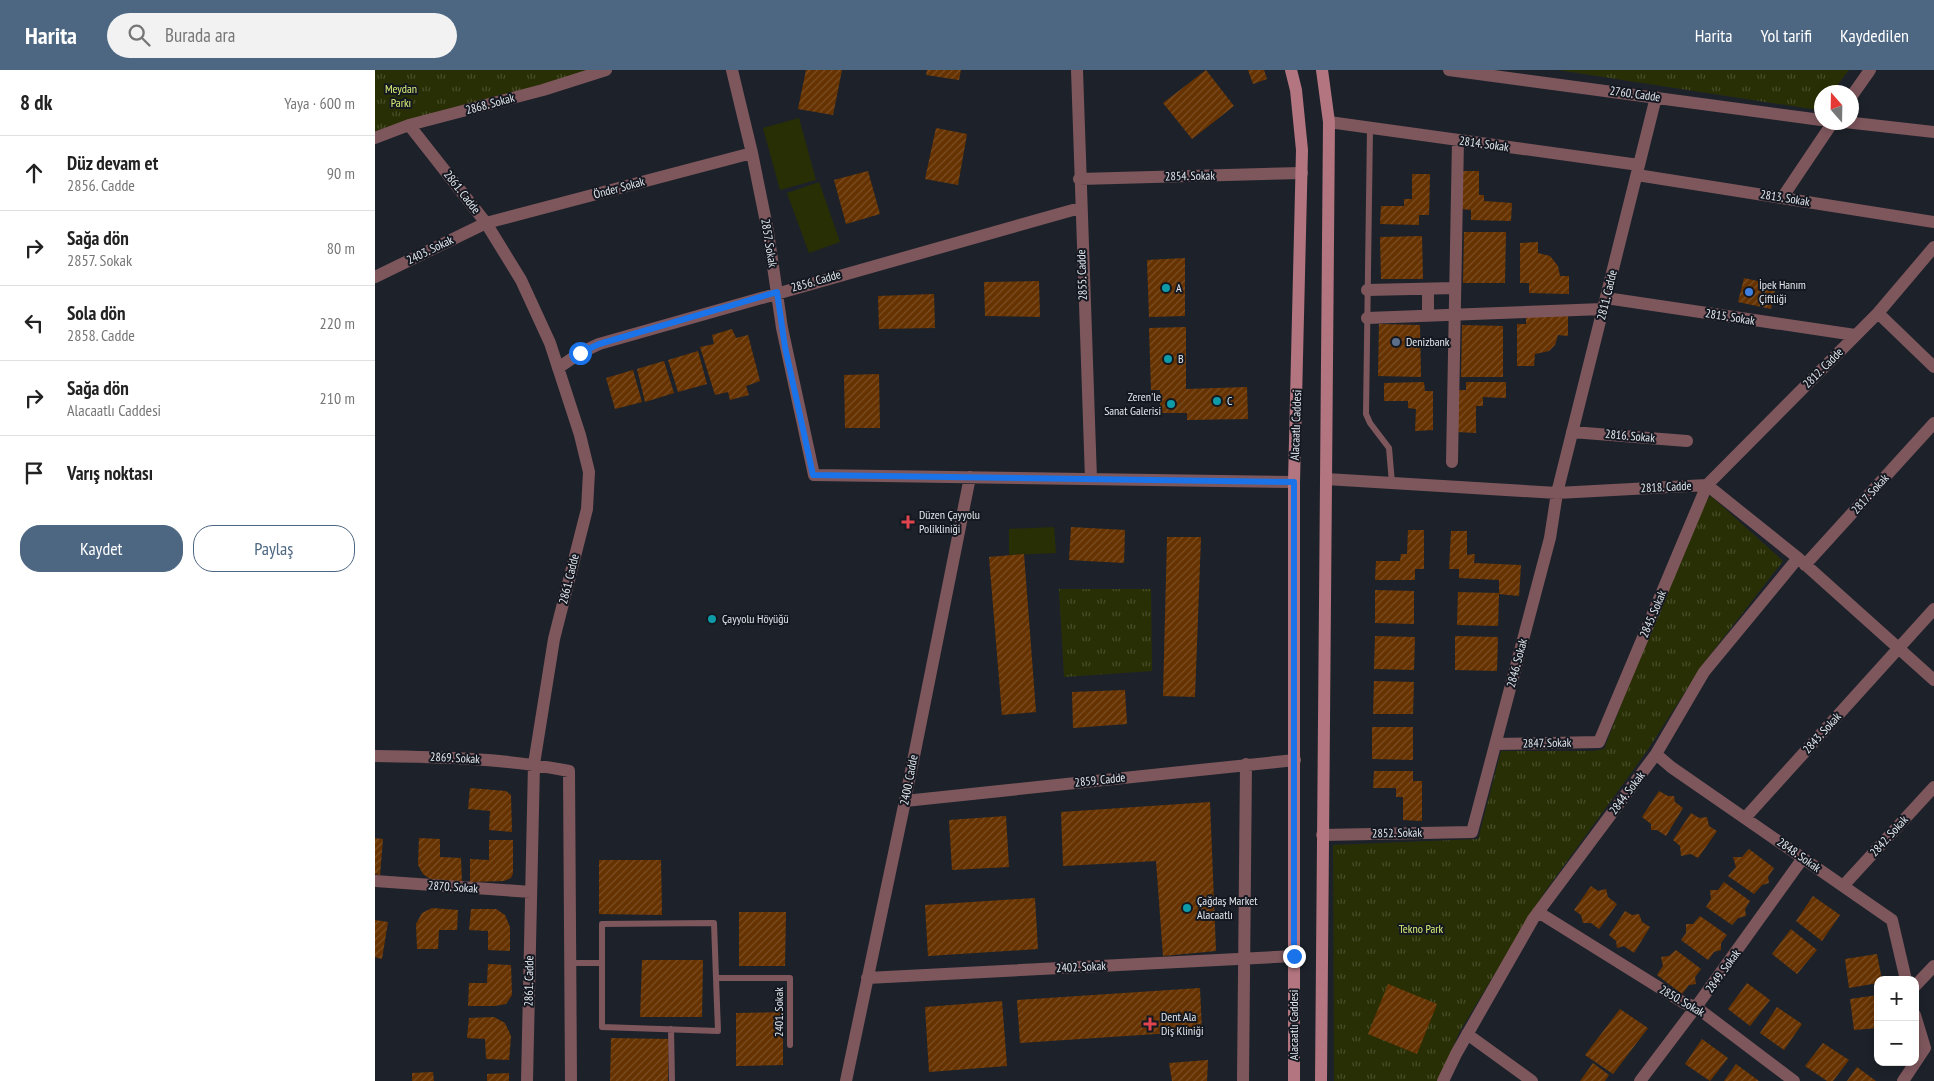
<!DOCTYPE html>
<html lang="tr">
<meta charset="utf-8">
<style>
body{margin:0;font-family:"PT Sans Narrow",sans-serif;background:#f2f2f2;color:#222}
.controls{position:absolute;right:15px;bottom:15px;display:grid;overflow:hidden;border-radius:10px;box-shadow:0 2px 8px #0003}
.controls button{width:45px;height:45px;display:grid;place-items:center;padding:0;border:0;border-bottom:1px solid #e0e0e0;background:#fff;color:#222;font:25px sans-serif}
.compass{position:absolute;left:1439px;top:15px;width:45px;height:45px;border-radius:50%;background:#fff;box-shadow:0 2px 8px #0003;rotate:340deg}
.stop{position:absolute;width:15px;height:15px;margin:-11px;border:4px solid #1a73e8;border-radius:50%;background:#fff}
.stop.end{background:#1a73e8;border-color:#fff;box-shadow:0 1px 5px #0008}
.list{margin:0;padding:0;list-style:none}
h2{display:flex;justify-content:space-between;align-items:center;height:65px;margin:0;padding:0 20px;font-size:21px}
h2 small{font-size:16px;font-weight:400;color:#767676}
.list li{display:grid;grid-template-columns:32px 1fr auto;gap:15px;align-items:center;box-sizing:border-box;height:75px;padding:0 20px;border-top:1px solid #e0e0e0}
.list b{display:block;font-size:19px;white-space:nowrap}
.list p{margin:0;font-size:16px;white-space:nowrap;color:#767676}
.list em{font-size:16px;font-style:normal;color:#767676}
.actions{display:flex;gap:10px;padding:15px 20px}
.actions a{flex:1;padding:11px 0;border:1px solid #4d6783;border-radius:20px;text-align:center;font-size:18px;color:#4d6783}
.actions .main{background:#4d6783;color:#fff}
.icon{flex:none;width:28px;height:28px;fill:none;stroke:currentColor;stroke-width:2;stroke-linecap:round;stroke-linejoin:round}
.map{position:relative;flex:none;width:1559px;height:1011px;overflow:hidden}
header{display:flex;align-items:center;gap:30px;box-sizing:border-box;height:70px;padding:0 25px;background:#4d6783;color:#fff}
header strong{font-size:24px}
nav{display:flex;gap:28px;margin-inline-start:auto;font-size:18px}
.search{width:350px;height:45px;background:#f2f2f2;display:flex;align-items:center;gap:12px;box-sizing:border-box;padding:0 18px;border-radius:28px;color:#767676;font-size:19px}
main{display:flex}
aside{flex:1;background:#fff}
.map>svg:first-child{display:block}
.grass{fill:#292f04}
.park{fill:url(#park-tufts)}
.building{fill:url(#building-hatch)}
.lines{fill:none;stroke-linecap:round;stroke-linejoin:round}
.lane{stroke:#7e575d;stroke-width:6}
.street{stroke:#7e575d;stroke-width:12}
.secondary{stroke:#b3757f;stroke-width:12}
.route{stroke:#1a73e8;stroke-width:6}
.culture-dot{fill:#0f9aa8;stroke:#141821;stroke-width:2}
.shop-dot{fill:#3f7fe0;stroke:#141821;stroke-width:2}
.service-dot{fill:#5c6f8a;stroke:#141821;stroke-width:2}
.health-dot{fill:#e0444e;stroke:#141821;stroke-width:2}
.labels{text-anchor:middle;stroke-width:4;stroke-linejoin:round;paint-order:stroke}
.park-label{font-size:12px;fill:#dbf079;stroke:#141821}
.street-label{font-size:12px;fill:#e3e7ed;stroke:#141821}
.poi-label{font-size:12px;fill:#e3e7ed;stroke:#141821;text-anchor:start}
</style>
<header>
<strong>Harita</strong>
<div class="search"><svg class="icon" aria-label="search" viewBox="0 0 24 24"><circle cx="10" cy="10" r="6"/><path d="M15 15l6 6"/></svg>Burada ara</div>
<nav><a>Harita</a><a>Yol tarifi</a><a>Kaydedilen</a></nav>
</header>
<main>
<aside>
<h2>8 dk<small>Yaya · 600 m</small></h2>
<ul class="list">
<li><svg class="icon" aria-label="ahead" viewBox="0 0 24 24"><path d="M12 20V5M6 11l6-6 6 6"/></svg><div><b>Düz devam et</b><p>2856. Cadde</p></div><em>90 m</em></li>
<li><svg class="icon" aria-label="right" viewBox="0 0 24 24"><path d="M7 20v-9h11M14 6l5 5-5 5"/></svg><div><b>Sağa dön</b><p>2857. Sokak</p></div><em>80 m</em></li>
<li><svg class="icon" aria-label="left" viewBox="0 0 24 24"><path d="M17 20v-9H6M10 6l-5 5 5 5"/></svg><div><b>Sola dön</b><p>2858. Cadde</p></div><em>220 m</em></li>
<li><svg class="icon" aria-label="right" viewBox="0 0 24 24"><path d="M7 20v-9h11M14 6l5 5-5 5"/></svg><div><b>Sağa dön</b><p>Alacaatlı Caddesi</p></div><em>210 m</em></li>
<li><svg class="icon" aria-label="arrive" viewBox="0 0 24 24"><path d="M6 21V4h12l-3 4 3 4H6"/></svg><div><b>Varış noktası</b></div></li>
</ul>
<div class="actions"><a class="main">Kaydet</a><a>Paylaş</a></div>
</aside>
<div class="map">
<svg width="1559" height="1011" viewBox="0 0 1559 1011">
<defs>
<pattern id="park-tufts" width="24" height="20" patternUnits="userSpaceOnUse" patternTransform="scale(1.25)"><rect width="24" height="20" fill="#292f04"/><path d="M3 7l-1-3M5 7V3M7 7l1-3M15 17l-1-3M17 17v-4M19 17l1-3" fill="none" stroke="#484d29"/></pattern>
<pattern id="building-hatch" width="6" height="6" patternUnits="userSpaceOnUse" patternTransform="scale(1.25)"><rect width="6" height="6" fill="#663200"/><path d="M-1 1l2-2M0 6l6-6M5 7l2-2" fill="none" stroke="#7c5026"/></pattern>
</defs>
<rect width="100%" height="100%" fill="#1d222a"/>
<path class="grass" d="M424,48l17,62 -36,10 -17,-62z
M444,112l21,60 -31,11 -22,-60z
M679,457l2,26 -47,2v-26z"/>
<path class="park" d="M0,0h219l-219,62z
M1183,0h291l-17,22h-11v14l-3,4z
M1336,426l72,65 -80,103 -56,87 -103,142 -84,138 -22,50h-104l-1,-236 145,-6 23,-88h92l11,-2 93,-242z
M684,519h92l1,82 -88,6z"/>
<path class="building" d="M431,0h36l-9,45 -35,-6z
M552,0h34l-2,10 -33,-5z
M831,0l28,36 -42,33 -29,-36z
M873,0h16l3,9 -14,5z
M561,58l31,6 -9,51 -33,-6z
M493,101l12,43 -34,10 -12,-44z
M1087,101h17v24h5v6l28,2 -1,18 -40,-1v-10l-9,-1z
M1037,104h18l-1,41h-10v10l-39,-1 1,-18h23v-7h8z
M1089,162h42l-1,51h-42z
M1047,166l1,43h-42l-1,-42z
M1163,172v11l12,3 8,10 2,10h9v18l-40,-1v-10h-9v-40z
M810,188v58l-36,1 -2,-57z
M1369,208l32,7 -5,24 -33,-7z
M664,211l1,36 -55,-1 -1,-34z
M559,224l1,34 -56,1 -1,-33z
M1151,244l42,2v20l-10,-1 -3,10 -6,6 -14,3 -1,12h-17v-42h9z
M1004,254l41,1 1,52 -43,-1z
M1087,255l41,1v51h-42z
M811,257v62l61,-2 1,32 -61,1v-7h-27v-23h-9l-2,-62z
M357,259l4,9 12,-3 12,46 -14,5 3,9 -19,5 -2,-8 -13,3 -15,-48 14,-3 -2,-9z
M323,281l9,33 -29,8 -10,-32z
M289,291l10,32 -29,9 -8,-33z
M258,300l9,32 -27,7 -9,-31z
M504,304l1,54h-35l-1,-53z
M1049,312l1,9h8v39l-18,1 1,-22 -8,-1v-7h-24v-18z
M1091,312h40v16l-23,-1v9h-7v27l-19,-1v-42h9z
M696,457l54,3 -1,33 -55,-3z
M1033,460h16v39h-9v11h-40l1,-19h24l1,-7h6z
M1076,461h16v24l8,-1 -1,9 47,2 -2,31 -20,-2 -1,32 -41,-1 1,-33 41,1v-13l-40,-2v-9h-10z
M792,467h34l-6,160 -32,-1z
M649,484l12,158 -34,3 -13,-158z
M1000,520l39,1v33l-39,-1z
M1000,566l40,1 -1,33 -40,-1z
M1080,566l43,1 -1,34 -42,-1z
M999,611l40,1 -1,32h-40z
M750,620l2,34 -54,4 -1,-36z
M997,657h41v33l-41,-1z
M999,701h39v10h9v40l-19,-1v-23h-7v-9h-23z
M95,718l36,3 5,4 1,37 -23,-2 1,-19 -22,-2z
M1284,721l9,5h6l1,6 8,6 -17,28 -9,-6h-6v-6l-9,-7z
M835,732l6,149 -53,5 -7,-95 -93,5 -2,-54z
M1316,743l8,5 8,-1 2,9 8,5 -19,27 -7,-4 -10,2 -1,-10 -7,-6z
M631,746l3,51 -57,3 -3,-50z
M0,768l8,1 -3,36 -5,-1z
M44,768l21,1v18l21,1 1,25 -29,-2 -10,-7 -5,-9z
M114,770h24v33l-2,5 -7,3 -34,1v-23l19,1z
M1374,779l25,19 -6,9 1,6 -7,2 -8,9 -26,-18 8,-9 -3,-10h9z
M224,790h62l1,55 -63,-1z
M1349,812l26,19 -5,8 1,7 -8,2 -6,7 -26,-18 5,-8 -1,-9h8z
M1216,816l7,5 8,-2 2,8 9,7 -18,25 -8,-6h-8l-2,-8 -7,-5z
M1438,826l27,19 -18,26 -26,-20z
M660,828l3,51 -110,7 -3,-51z
M57,838l26,2 -1,20h-18l-1,19h-21l-1,-25 6,-11z
M96,839h25l9,6 5,12v24l-22,-1v-19l-19,-1z
M1250,841l7,4 7,-1 3,8 8,5 -16,26 -10,-7 -7,2 -1,-7 -7,-6z
M364,842h47l-1,54h-46z
M1325,846l27,19 -6,8v7l-7,2 -6,8 -27,-20 5,-7v-9h7z
M0,850l13,2 -6,37 -7,-2z
M1416,859l26,21 -20,24 -25,-20z
M1301,880l25,19 -6,8 1,7 -7,1 -7,9 -25,-19 6,-9 -2,-9 8,-1z
M1502,884l5,26h-4v3l-29,5 -4,-29z
M267,890h61l-1,57h-62z
M113,894l23,1 1,30 -6,9 -11,2h-27l1,-23h18z
M1372,913l23,17 -20,26 -22,-17z
M1013,914l49,20 -20,50 -49,-20z
M825,918l2,43 -182,12 -3,-43z
M1503,925v33l-24,2 -4,-31z
M627,931l5,65 -78,6 -4,-65z
M1402,937l25,17 -18,26 -24,-17z
M1245,939l28,19 -35,46 -28,-19z
M408,942v53l-47,1v-53z
M119,947l11,6 6,13 -2,24 -23,-1 -1,-20 -18,-1 2,-20z
M236,968l58,1 -1,42h-58z
M1327,969l26,19 -18,23 -25,-17z
M1448,973l26,17 -16,21h-6l-22,-15z
M833,990l-1,21h-35l-3,-18z
M1218,993l16,12 -4,6h-25z
M1361,994l23,17h-35z
M1482,997l19,14h-29z
M58,1002l1,9h-22v-8z
M134,1003v8h-22v-7z"/>
<g class="lines">
<path class="lane" d="M995,58l-4,286 4,9 19,25 3,35
M195,893h32v-39l112,-1 2,55h74v67
M227,893v64l116,4 -2,-53
M296,959l1,52"/>
<path class="street" d="M357,0l20,83 16,79 14,96 32,147 480,7
M702,0l14,409
M1074,0l372,50
M1476,27l19,-27
M954,52l310,43
M1470,52l89,10
M34,55l77,98 35,57 29,63 30,92 9,37 -2,37 -33,130 -20,125 -7,317
M0,68l34,-13 134,-35 63,-20
M1262,105l297,47
M704,109l223,-6
M1407,128l51,-76
M0,207l111,-54 266,-70
M1053,219v27
M992,220l88,-2
M1231,228l249,37
M1503,243l56,54
M992,248l236,-9
M183,298l22,-15 19,-9 481,-136
M1197,362l115,9
M1077,392l6,-322
M951,409l231,14 150,-8 91,73 136,122
M1430,495l129,-142
M1121,674l103,-2 108,-257 171,-172 56,-66
M1281,684l15,13 221,153 14,60
M0,686c65,1 130,2 194,15l2,310
M530,731l390,-41
M1370,748l189,-209
M947,765l150,-3 78,-294 7,-45 99,-396
M0,811l156,11
M1468,816l91,-99
M1163,842l146,91 12,4 98,74
M492,908l427,-22
M1540,916l19,-20
M1092,964l65,47
M471,1011l59,-280 65,-324
M868,1011l3,-317
M1068,1011l13,-27 77,-135 123,-165 48,-82 94,-114
M1265,1011l56,-74 107,-149
M1528,1011l22,-33 -10,-33"/>
<path class="secondary" d="M916,0l5,20 6,60 -8,332v599
M946,1011l8,-959 -7,-52"/>
</g>
<g class="lines">
<path class="route" d="M205,283l19,-9 178,-52 8,55 28,128 481,7v474"/>
</g>
<g class="culture-dot">
<circle cx="791" cy="218" r="5"/>
<circle cx="793" cy="289" r="5"/>
<circle cx="842" cy="331" r="5"/>
<circle cx="796" cy="334" r="5"/>
<circle cx="337" cy="549" r="5"/>
<circle cx="812" cy="838" r="5"/>
</g>
<circle class="shop-dot" cx="1374" cy="222" r="5"/>
<circle class="service-dot" cx="1021" cy="272" r="5"/>
<g class="health-dot">
<path d="M530.5 444.5h5v5h5v5h-5v5h-5v-5h-5v-5h5z"/>
<path d="M772.5 946.5h5v5h5v5h-5v5h-5v-5h-5v-5h5z"/>
</g>
<g class="labels">
<g class="park-label">
<text x="26" y="23">Meydan<tspan x="26" dy="14">Parkı</tspan></text>
<text x="1046" y="863">Tekno Park</text>
</g>
<g class="street-label">
<text transform="translate(1260 24) rotate(8)" y="4">2760. Cadde</text>
<text transform="translate(115 34) rotate(-15)" y="4">2868. Sokak</text>
<text transform="translate(1109 74) rotate(8)" y="4">2814. Sokak</text>
<text transform="translate(815 106) rotate(-1)" y="4">2854. Sokak</text>
<text transform="translate(244 118) rotate(-15)" y="4">Önder Sokak</text>
<text transform="translate(87 122) rotate(52)" y="4">2861. Cadde</text>
<text transform="translate(1410 128) rotate(9)" y="4">2813. Sokak</text>
<text transform="translate(394 173) rotate(81)" y="4">2857. Sokak</text>
<text transform="translate(55 180) rotate(-26)" y="4">2403. Sokak</text>
<text transform="translate(707 205) rotate(-92)" y="4">2855. Cadde</text>
<text transform="translate(441 211) rotate(-16)" y="4">2856. Cadde</text>
<text transform="translate(1232 225) rotate(-76)" y="4">2811. Cadde</text>
<text transform="translate(1355 247) rotate(9)" y="4">2815. Sokak</text>
<text transform="translate(1448 298) rotate(-45)" y="4">2812. Cadde</text>
<text transform="translate(921 355) rotate(-88)" y="4">Alacaatlı Caddesi</text>
<text transform="translate(1255 366) rotate(5)" y="4">2816. Sokak</text>
<text transform="translate(1291 417) rotate(-3)" y="4">2818. Cadde</text>
<text transform="translate(1495 424) rotate(-48)" y="4">2817. Sokak</text>
<text transform="translate(194 509) rotate(-76)" y="4">2861. Cadde</text>
<text transform="translate(1278 544) rotate(-67)" y="4">2845. Sokak</text>
<text transform="translate(1142 593) rotate(-75)" y="4">2846. Sokak</text>
<text transform="translate(1447 663) rotate(-48)" y="4">2843. Sokak</text>
<text transform="translate(1172 673) rotate(-1)" y="4">2847. Sokak</text>
<text transform="translate(80 688) rotate(3)" y="4">2869. Sokak</text>
<text transform="translate(534 710) rotate(-79)" y="4">2400. Cadde</text>
<text transform="translate(725 710) rotate(-6)" y="4">2859. Cadde</text>
<text transform="translate(1252 723) rotate(-53)" y="4">2844. Sokak</text>
<text transform="translate(1022 763) rotate(-1)" y="4">2852. Sokak</text>
<text transform="translate(1514 766) rotate(-48)" y="4">2842. Sokak</text>
<text transform="translate(1424 785) rotate(35)" y="4">2848. Sokak</text>
<text transform="translate(78 817) rotate(4)" y="4">2870. Sokak</text>
<text transform="translate(706 897) rotate(-3)" y="4">2402. Sokak</text>
<text transform="translate(1348 901) rotate(-54)" y="4">2849. Sokak</text>
<text transform="translate(154 911) rotate(-89)" y="4">2861. Cadde</text>
<text transform="translate(1307 931) rotate(30)" y="4">2850. Sokak</text>
<text transform="translate(404 942) rotate(-90)" y="4">2401. Sokak</text>
<text transform="translate(919 955) rotate(-90)" y="4">Alacaatlı Caddesi</text>
</g>
<g class="poi-label">
<text x="1384" y="219">İpek Hanım<tspan x="1384" dy="14">Çiftliği</tspan></text>
<text x="801" y="222">A</text>
<text x="1031" y="276">Denizbank</text>
<text x="803" y="293">B</text>
<text x="786" y="331" text-anchor="end">Zeren'le<tspan x="786" dy="14">Sanat Galerisi</tspan></text>
<text x="852" y="335">C</text>
<text x="544" y="449">Düzen Çayyolu<tspan x="544" dy="14">Polikliniği</tspan></text>
<text x="347" y="553">Çayyolu Höyüğü</text>
<text x="822" y="835">Çağdaş Market<tspan x="822" dy="14">Alacaatlı</tspan></text>
<text x="786" y="951">Dent Ala<tspan x="786" dy="14">Diş Kliniği</tspan></text>
</g>
</g>
</svg>
<div class="controls">
<button>+</button>
<button>−</button>
</div>
<svg class="compass" viewBox="-18 -18 36 36"><path d="M0-13l5 13h-10z" fill="#e53935"/><path d="M0 13l5-13h-10z" fill="#767676"/></svg>
<div class="stop" style="left:205px;top:283px"></div>
<div class="stop end" style="left:919px;top:886px"></div>
</div>
</main>
